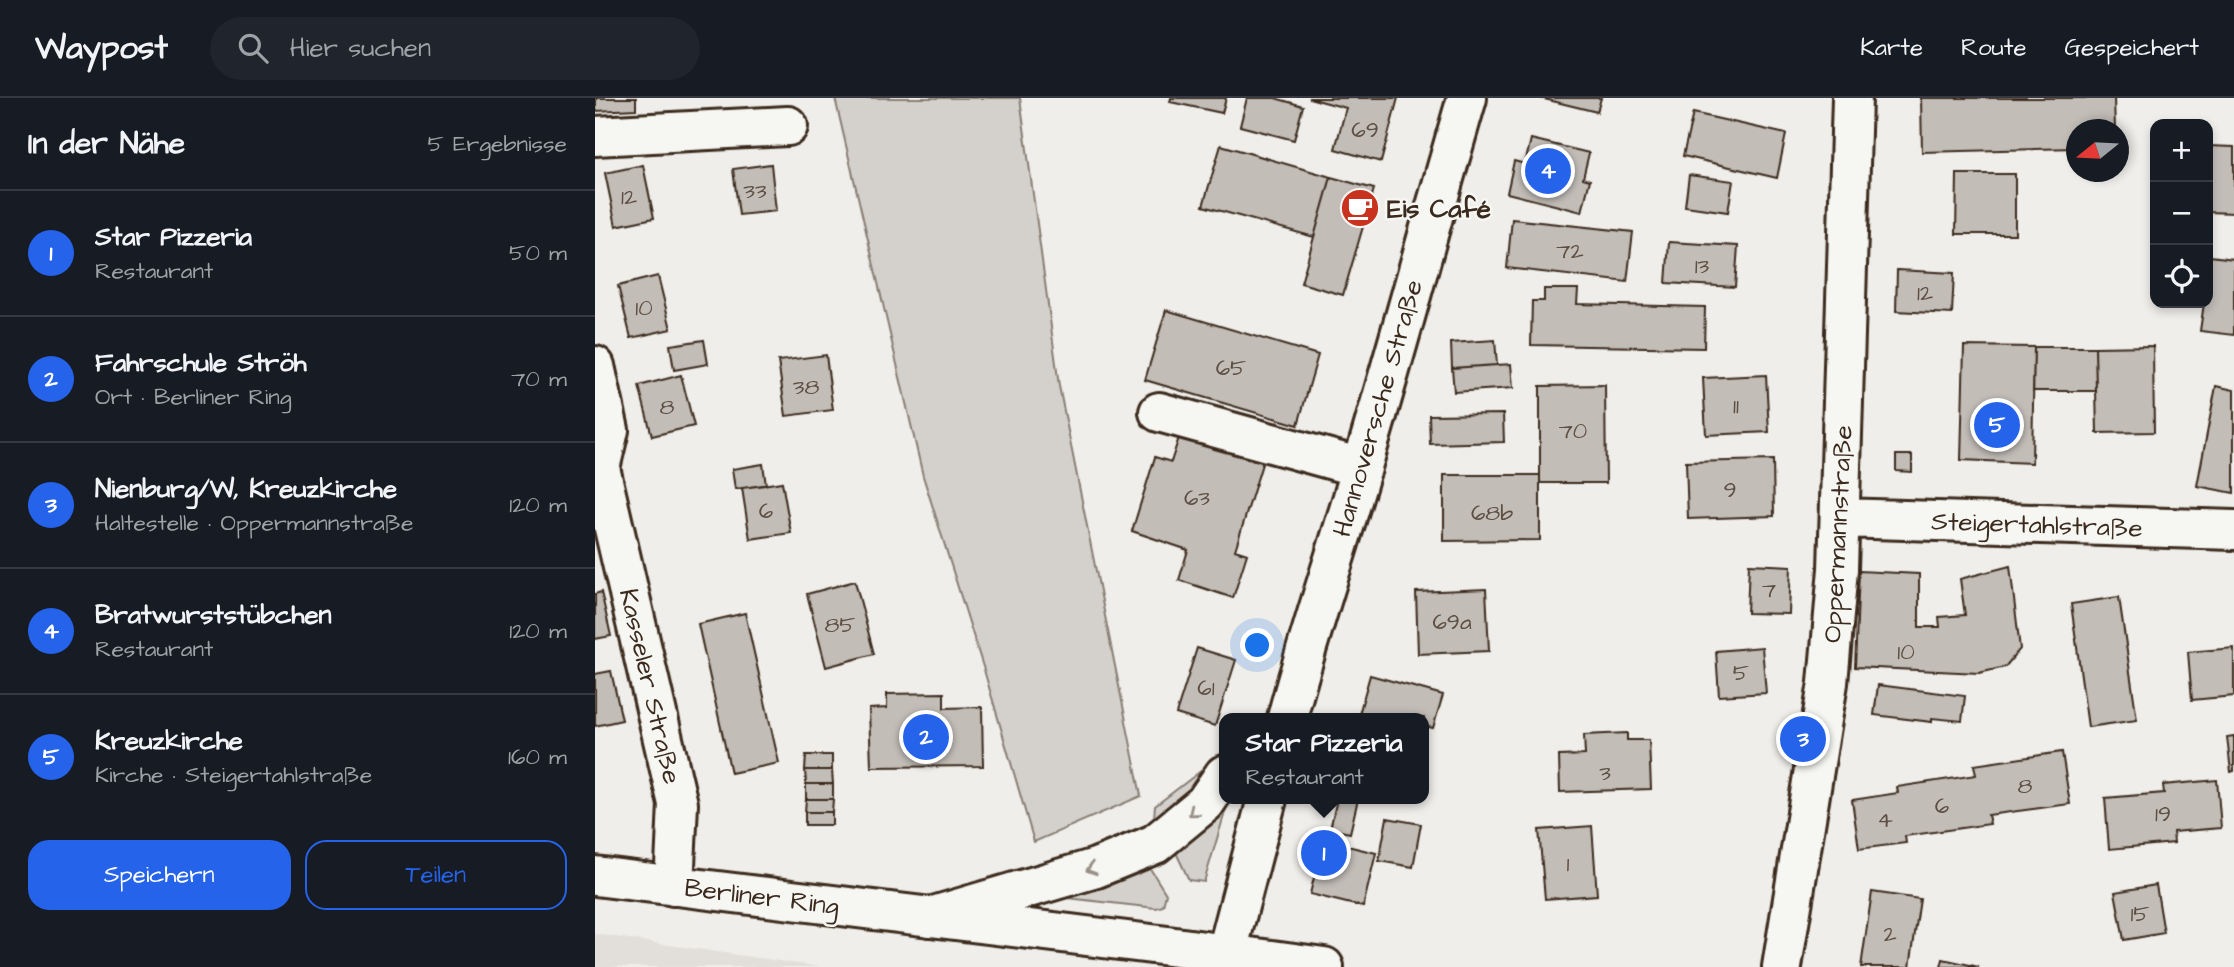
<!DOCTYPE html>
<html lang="de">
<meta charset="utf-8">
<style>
body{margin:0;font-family:"Architects Daughter",sans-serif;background:#20242c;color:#f1f3f6}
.controls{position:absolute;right:21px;top:21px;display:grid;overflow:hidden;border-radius:14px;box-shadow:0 4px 10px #0003}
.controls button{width:63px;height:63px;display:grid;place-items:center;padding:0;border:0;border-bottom:2px solid #363941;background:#171b24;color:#f1f3f6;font:35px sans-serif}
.compass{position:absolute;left:1471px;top:21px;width:63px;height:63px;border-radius:50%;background:#171b24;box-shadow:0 4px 10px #0003;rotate:252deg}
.you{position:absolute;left:663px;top:548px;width:24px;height:24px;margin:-18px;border:5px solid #fff;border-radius:50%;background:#1a73e8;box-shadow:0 0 0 10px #1a73e833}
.badge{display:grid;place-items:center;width:46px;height:46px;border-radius:50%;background:#2563eb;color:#fff;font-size:23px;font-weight:700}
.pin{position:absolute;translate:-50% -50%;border:4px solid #fff;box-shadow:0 2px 7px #0006}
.popup{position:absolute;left:624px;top:615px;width:210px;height:91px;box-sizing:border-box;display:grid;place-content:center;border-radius:14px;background:#171b24;filter:drop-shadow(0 2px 5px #0005);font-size:23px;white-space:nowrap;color:#9ea1a6}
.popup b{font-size:26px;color:#f1f3f6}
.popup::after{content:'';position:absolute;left:50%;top:100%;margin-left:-14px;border:14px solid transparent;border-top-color:#171b24}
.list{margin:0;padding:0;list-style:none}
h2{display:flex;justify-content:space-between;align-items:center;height:91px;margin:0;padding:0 28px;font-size:30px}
h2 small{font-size:23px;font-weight:400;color:#9ea1a6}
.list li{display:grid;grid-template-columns:46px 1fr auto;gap:21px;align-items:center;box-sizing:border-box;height:126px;padding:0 28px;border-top:2px solid #363941}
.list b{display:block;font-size:26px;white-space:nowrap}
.list p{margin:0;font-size:23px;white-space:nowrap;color:#9ea1a6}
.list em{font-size:23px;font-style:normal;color:#9ea1a6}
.actions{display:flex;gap:14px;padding:21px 28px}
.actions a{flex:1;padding:16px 0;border:2px solid #2563eb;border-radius:21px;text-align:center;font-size:24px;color:#2563eb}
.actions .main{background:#2563eb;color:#fff}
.icon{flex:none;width:38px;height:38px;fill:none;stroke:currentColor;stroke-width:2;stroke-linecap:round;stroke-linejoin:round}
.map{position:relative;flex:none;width:1639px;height:869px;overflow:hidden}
header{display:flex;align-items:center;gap:42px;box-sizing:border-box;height:98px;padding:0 35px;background:#171b24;border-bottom:2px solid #363941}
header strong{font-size:33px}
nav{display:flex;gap:38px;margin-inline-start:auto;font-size:24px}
.search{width:490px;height:63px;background:#20242c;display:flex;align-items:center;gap:18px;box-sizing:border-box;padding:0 24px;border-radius:38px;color:#9ea1a6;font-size:26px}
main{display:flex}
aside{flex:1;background:#171b24}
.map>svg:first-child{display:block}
.built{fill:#e2dfdb}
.green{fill:#d4d1cc;stroke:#887e75;stroke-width:2}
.building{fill:#c2bdb7;stroke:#3b2a1e;stroke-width:2}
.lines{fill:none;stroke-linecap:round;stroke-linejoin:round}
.minor-casing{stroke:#3b2a1e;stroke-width:44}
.major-casing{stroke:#3b2a1e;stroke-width:44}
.minor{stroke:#f6f6f2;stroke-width:38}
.major{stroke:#f6f6f2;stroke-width:38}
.oneway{stroke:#989088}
.labels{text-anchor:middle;stroke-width:5;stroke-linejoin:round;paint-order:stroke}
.number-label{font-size:23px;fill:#5d4f44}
.poi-label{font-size:26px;font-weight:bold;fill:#3b2a1e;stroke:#f6f6f2;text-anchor:start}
.street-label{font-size:26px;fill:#3b2a1e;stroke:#f6f6f2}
</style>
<header>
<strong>Waypost</strong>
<div class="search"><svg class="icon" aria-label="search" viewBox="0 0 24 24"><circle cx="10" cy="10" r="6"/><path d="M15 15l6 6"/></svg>Hier suchen</div>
<nav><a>Karte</a><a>Route</a><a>Gespeichert</a></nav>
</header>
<main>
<aside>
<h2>In der Nähe<small>5 Ergebnisse</small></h2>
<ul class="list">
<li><span class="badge">1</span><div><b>Star Pizzeria</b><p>Restaurant</p></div><em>50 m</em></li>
<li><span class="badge">2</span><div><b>Fahrschule Ströh</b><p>Ort · Berliner Ring</p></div><em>70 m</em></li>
<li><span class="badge">3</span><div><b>Nienburg/W, Kreuzkirche</b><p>Haltestelle · Oppermannstraße</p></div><em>120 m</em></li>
<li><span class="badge">4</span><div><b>Bratwurststübchen</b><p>Restaurant</p></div><em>120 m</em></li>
<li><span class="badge">5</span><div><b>Kreuzkirche</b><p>Kirche · Steigertahlstraße</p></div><em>160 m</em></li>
</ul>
<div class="actions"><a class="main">Speichern</a><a>Teilen</a></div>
</aside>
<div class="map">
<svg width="1639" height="869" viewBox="0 0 1639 869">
<rect width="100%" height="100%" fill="#efeeea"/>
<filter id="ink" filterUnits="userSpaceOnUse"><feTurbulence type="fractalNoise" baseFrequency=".0143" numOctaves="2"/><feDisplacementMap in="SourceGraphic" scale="14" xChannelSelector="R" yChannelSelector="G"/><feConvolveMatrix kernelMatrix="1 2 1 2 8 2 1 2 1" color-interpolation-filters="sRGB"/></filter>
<g filter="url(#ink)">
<path class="built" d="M0,836l225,33h-225z"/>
<path class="green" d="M240,0h185l39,288 82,410 -107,46 -50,-172 -61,-194z
M628,656l-13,20 -53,51 -3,-7 1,-12z
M634,701l-25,83 -15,-2 -17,-36z
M551,764l20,32 -3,12 -7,2 -98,-11z"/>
<path class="building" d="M1,0h40v11l-40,2z
M576,0h55l-4,15 -52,-11z
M652,0h28l28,8 -9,34 -54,-14z
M714,0h89l-17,64 -46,-13 11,-41z
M945,0h61l-4,14z
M1326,0h193l1,32h-38v18l-155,4z
M1098,15l93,21 -9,44 -94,-22z
M936,41l58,14 -6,25 7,2 -8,32 -75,-19 7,-32 11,3z
M626,47l110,32 -17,60 -111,-31z
M1613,48l26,1v66l-26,-1z
M176,66l5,47 -37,4 -6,-46z
M48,67l11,53 -38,8 -11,-53z
M1362,76h58v60h-59z
M1094,77l44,6 -5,31 -43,-6z
M736,79l43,12 -31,106 -42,-12z
M917,121l121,13 -6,50 -120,-14z
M1074,144l69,4 -3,41 -69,-4z
M1615,158l24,3v76l-34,-4 4,-28h4z
M1302,172l57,3 -2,41 -56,-3z
M63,178l13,53 -40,9 -13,-52z
M949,191h34l-1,15 128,3 -1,41 -173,-3 1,-44h12z
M571,212l152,45 -20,70 -153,-45z
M109,242l4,24 -34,6 -4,-25z
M900,242l2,25 -45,3 -1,-25z
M1369,248l70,1 -2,116 -71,-3z
M1558,248l1,86 -57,1 -2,-86z
M1439,249h61l1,44h-63z
M231,257l7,55 -47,6 -8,-55z
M916,266l2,24 -59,4 -2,-24z
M86,277l13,51 -42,10 -13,-50z
M1171,277l3,57 -63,3 -3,-57z
M1010,287l1,98h-66v-97z
M1621,288l18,4v103l-37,-7z
M908,316l1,28 -74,2 -1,-29z
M589,324l83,26 -32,102 12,4 -14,44 -54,-18 9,-30 -56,-19 23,-74 16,5z
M1301,357h16v17l-16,-1z
M1178,362l1,56 -86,3 -2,-57z
M168,366l3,21 -31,4 -3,-20z
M849,377h96v65l-96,1z
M187,384l9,51 -41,6 -8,-51z
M1154,466l42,2 -2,48 -42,-1z
M1415,468l10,83 -15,18 -26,6 -124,-6 4,-96 60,3v53h21l-1,-10 26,-2 -5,-36z
M260,483l19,73 -48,13 -19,-73z
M891,491l3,62 -71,3 -2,-62z
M6,494l10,44 -16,3v-45z
M1524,499l18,123 -49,7 -17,-123z
M150,515l34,150 -48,10 -33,-149z
M1167,549l4,46 -47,3 -3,-45z
M602,550l39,12 -21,66 -39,-12z
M1639,550v48l-42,4 -4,-48z
M16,573l11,49 -27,6v-52z
M775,577l73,20 -10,33 -9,-2v-8h-66z
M1283,587l87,11 -3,25 -30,-3v4l-58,-7z
M349,595v15l38,-1 1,59 -112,1 -2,-58 18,-1v-14z
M1032,635v7h22l2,49 -91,3 -1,-36 26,-1 -1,-20z
M1639,638v35l-3,1 -4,-35z
M1467,654l8,52 -82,11 2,9 -85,12 1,7 -47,6 -7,-49 46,-7 -1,-6 79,-12 -2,-10z
M211,657h26v15h-27z
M210,672h27l1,14h-27z
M1622,682l4,48 -48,4 1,11 -65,6 -4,-51 59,-5 -1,-8z
M211,686h27v15h-27z
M211,701h27l-1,13h-27z
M742,701h21l-8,34 -20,-4z
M210,714h27v13h-27z
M792,720l34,6 -8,43 -34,-6z
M997,728l5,69 -52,4 -6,-69z
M728,742l53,13 -13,54 -53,-13z
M1561,787l8,48 -40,7 -9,-48z
M1277,794l48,7 -10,68h-49z
M1348,861l36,8h-38z"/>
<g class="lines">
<g class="minor-casing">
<path id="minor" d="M0,38l193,-10
M0,268l14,64 -9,38 78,336 -4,82
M564,314l203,56
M1245,420l394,12
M692,620c22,-84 50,-165 74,-248 37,-124 70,-249 106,-372
M335,819l166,-49 59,-24 50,-41 19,-28
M628,869l44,-168
M1187,869l46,-284 10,-114 14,-471"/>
</g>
<g class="major-casing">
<path id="major" d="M0,778l573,70 156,21"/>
</g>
<use href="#minor" class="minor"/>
<use href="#major" class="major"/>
</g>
<defs><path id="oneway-chevron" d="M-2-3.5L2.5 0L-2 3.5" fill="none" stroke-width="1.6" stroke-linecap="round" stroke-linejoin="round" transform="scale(1.75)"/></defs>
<g class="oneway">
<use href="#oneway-chevron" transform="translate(598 714) rotate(141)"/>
<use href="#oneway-chevron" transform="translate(496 771) rotate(162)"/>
</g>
</g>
<defs>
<g id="cafe-disc" transform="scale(2.0125)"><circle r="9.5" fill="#c8321e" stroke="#f6f6f2"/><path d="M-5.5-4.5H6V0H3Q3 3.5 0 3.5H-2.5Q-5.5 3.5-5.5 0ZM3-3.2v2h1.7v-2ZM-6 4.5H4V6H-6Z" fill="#fff"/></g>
</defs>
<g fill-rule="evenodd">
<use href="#cafe-disc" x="765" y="110"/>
</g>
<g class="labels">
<g class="number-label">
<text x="770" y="39">69</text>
<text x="160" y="100">33</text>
<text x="34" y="106">12</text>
<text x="975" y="160">72</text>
<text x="1107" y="175">13</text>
<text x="1330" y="202">12</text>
<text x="49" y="217">10</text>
<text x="636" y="277">65</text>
<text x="211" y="296">38</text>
<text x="1141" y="315">11</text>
<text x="72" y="316">8</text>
<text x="978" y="340">70</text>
<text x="1135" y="399">9</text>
<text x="602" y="407">63</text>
<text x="171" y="420">6</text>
<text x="897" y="422">68b</text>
<text x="1174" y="499">7</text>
<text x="857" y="531">69a</text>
<text x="245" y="534">85</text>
<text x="1311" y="561">10</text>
<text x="1146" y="582">5</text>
<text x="611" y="597">61</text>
<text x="1010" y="682">3</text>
<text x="1430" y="695">8</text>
<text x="1347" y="715">6</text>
<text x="1568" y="723">19</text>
<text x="1290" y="729">4</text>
<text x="973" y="773">1</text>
<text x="1545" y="823">15</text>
<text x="1295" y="843">2</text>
</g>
<g class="poi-label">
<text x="792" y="119">Eis Café</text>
</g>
<g class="street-label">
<text transform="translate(782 310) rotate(-74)" y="9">Hannoversche Straße</text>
<text transform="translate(1442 426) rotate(2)" y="9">Steigertahlstraße</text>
<text transform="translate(1242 436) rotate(-87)" y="9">Oppermannstraße</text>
<text transform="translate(56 588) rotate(77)" y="9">Kasseler Straße</text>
<text transform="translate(167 798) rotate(7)" y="9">Berliner Ring</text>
</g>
</g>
</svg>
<div class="controls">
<button>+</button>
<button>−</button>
<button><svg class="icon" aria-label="locate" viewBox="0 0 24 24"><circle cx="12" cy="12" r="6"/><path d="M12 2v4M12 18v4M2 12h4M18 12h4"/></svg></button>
</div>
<svg class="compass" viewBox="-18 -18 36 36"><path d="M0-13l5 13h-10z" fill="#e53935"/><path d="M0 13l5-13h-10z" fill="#9ea1a6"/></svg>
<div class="you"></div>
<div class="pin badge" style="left:729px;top:755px">1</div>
<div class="popup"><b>Star Pizzeria</b>Restaurant</div>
<div class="pin badge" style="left:331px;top:639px">2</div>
<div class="pin badge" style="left:1208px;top:641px">3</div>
<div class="pin badge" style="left:953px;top:73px">4</div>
<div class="pin badge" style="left:1402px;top:327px">5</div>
</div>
</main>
